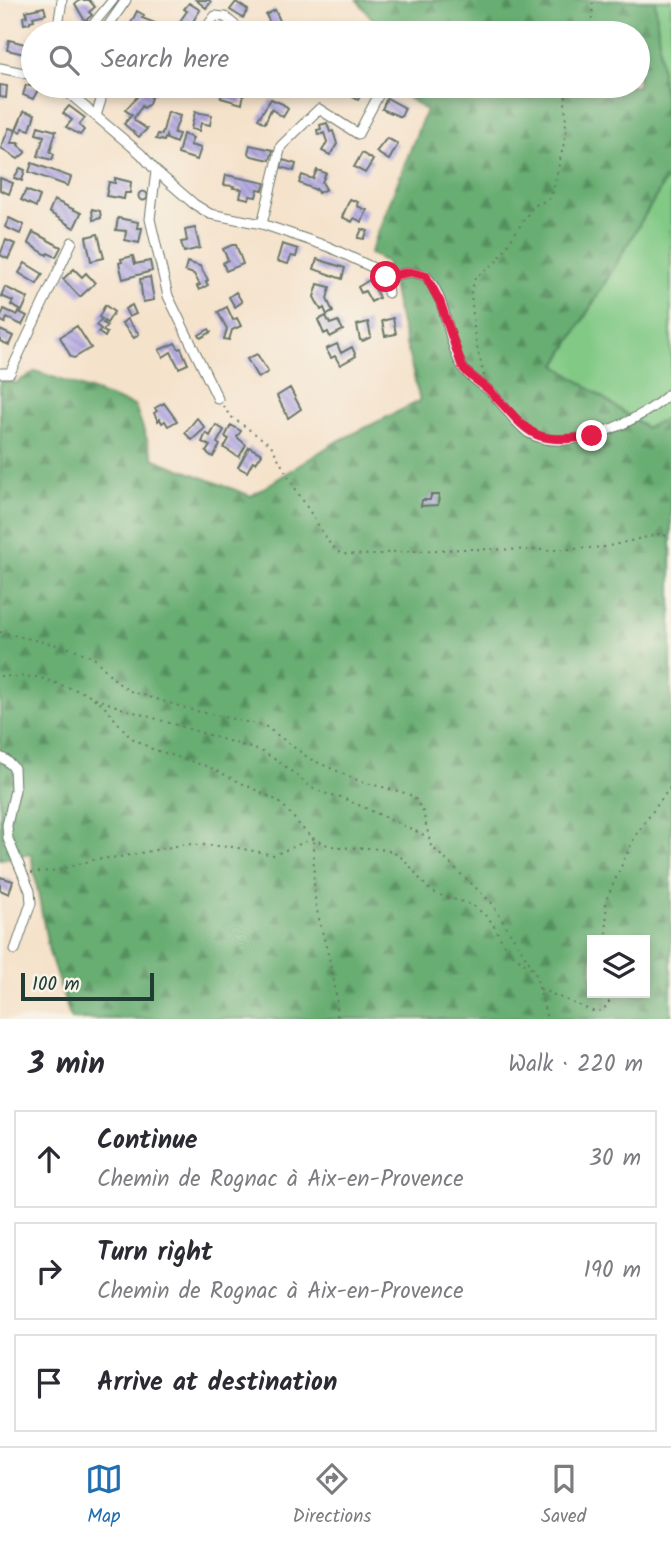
<!DOCTYPE html>
<meta charset="utf-8">
<style>
body{margin:0;font-family:Kalam,sans-serif;background:#f2f2f3;color:#2b2b33}
.controls{position:absolute;right:21px;bottom:21px;display:grid;overflow:hidden;border-radius:0px;box-shadow:0 4px 10px #0003}
.controls button{width:63px;height:63px;display:grid;place-items:center;padding:0;border:0;border-bottom:2px solid #e1e1e2;background:#fff;color:#2b2b33;font:35px sans-serif}
.scale{position:absolute;left:21px;bottom:18px;width:133px;box-sizing:border-box;padding-left:7px;border:4px solid #1f3d34;border-top:0;font-size:19px;line-height:24px;white-space:nowrap;color:#1f3d34;-webkit-text-stroke:5px #f7f3e8;paint-order:stroke}
.stop{position:absolute;width:21px;height:21px;margin:-16px;border:5px solid #e11d48;border-radius:50%;background:#fff}
.stop.end{background:#e11d48;border-color:#fff;box-shadow:0 2px 7px #0008}
.list{margin:0;padding:0;list-style:none}
h2{display:flex;justify-content:space-between;align-items:center;height:91px;margin:0;padding:0 28px;font-size:30px}
h2 small{font-size:23px;font-weight:400;color:#7c7c81}
.list li{display:grid;grid-template-columns:46px 1fr auto;gap:21px;align-items:center;box-sizing:border-box;height:98px;margin:0 14px 14px;padding:0 14px;border:2px solid #e1e1e2;border-radius:0px}
.list b{display:block;font-size:26px;white-space:nowrap}
.list p{margin:0;font-size:23px;white-space:nowrap;color:#7c7c81}
.list em{font-size:23px;font-style:normal;color:#7c7c81}
.icon{flex:none;width:38px;height:38px;fill:none;stroke:currentColor;stroke-width:2;stroke-linecap:round;stroke-linejoin:round}
.map{position:relative;flex:none;width:671px;height:1019px;overflow:hidden}
.search{position:absolute;background:#fff;box-shadow:0 4px 10px #0003;left:21px;right:21px;top:21px;height:77px;display:flex;align-items:center;gap:18px;box-sizing:border-box;padding:0 24px;border-radius:38px;color:#7c7c81;font-size:26px}
.sheet{height:427px;background:#fff}
nav{display:flex;justify-content:space-around;align-items:center;box-sizing:border-box;height:98px;border-top:2px solid #e1e1e2;background:#fff;font-size:19px;color:#7c7c81}
nav a{display:grid;justify-items:center;gap:4px}
nav .on{color:#1f6fb2}
.map>svg:first-child{display:block}
.grass{fill:#81c985;stroke:#50835c;stroke-width:2}
.forest{fill:url(#forest-firs);stroke:#447553;stroke-width:2;fill-rule:evenodd}
.building{fill:url(#building-back-hatch)}
.lines{fill:none;stroke-linecap:round;stroke-linejoin:round}
.minor-casing{stroke:#6a7769;stroke-width:11}
.path{stroke:#6a7769;stroke-width:2;stroke-dasharray:2 5;stroke-linecap:butt}
.minor{stroke:#fff;stroke-width:9}
.route{stroke:#e11d48;stroke-width:9}
</style>
<div class="map">
<svg width="671" height="1019" viewBox="0 0 671 1019">
<defs>
<pattern id="forest-firs" width="22" height="20" patternUnits="userSpaceOnUse" patternTransform="scale(1.75)"><rect width="22" height="20" fill="#68ad72"/><path d="M5 1l3.5 6h-7zM16 11l3.5 6h-7z" fill="#558e5e"/></pattern>
<pattern id="building-back-hatch" width="6" height="6" patternUnits="userSpaceOnUse" patternTransform="scale(1.75)"><rect width="6" height="6" fill="#b6ace4"/><path d="M-1 5l2 2M0 0l6 6M5-1l2 2" fill="none" stroke="#938dba"/></pattern>
</defs>
<rect width="100%" height="100%" fill="#f7f3e8"/>
<filter id="ink" filterUnits="userSpaceOnUse"><feTurbulence type="fractalNoise" baseFrequency=".0143" numOctaves="2"/><feDisplacementMap in="SourceGraphic" scale="14" xChannelSelector="R" yChannelSelector="G"/><feConvolveMatrix kernelMatrix="1 2 1 2 8 2 1 2 1" color-interpolation-filters="sRGB"/></filter>
<filter id="wash" filterUnits="userSpaceOnUse"><feTurbulence type="fractalNoise" baseFrequency=".00686" numOctaves="4" result="noise"/><feDisplacementMap in="SourceGraphic" scale="28" xChannelSelector="R" yChannelSelector="G"/><feGaussianBlur stdDeviation="1.57" result="paint"/><feColorMatrix in="noise" values="0 0 0 0 0 0 0 0 0 0 0 0 0 0 0 0 0 1.4 0 .05"/><feComposite in="paint" operator="in"/></filter>
<g filter="url(#wash)">
<rect width="100%" height="100%" fill="#f5e2cb"/>
<path class="grass" d="M655,0h16v416l-24,12 -91,-62 115,-195z"/>
<path class="forest" d="M357,0h298l16,171 -115,194 90,63 25,-12v603h-600l-22,-67 -18,-98 -31,5v-478l16,2 20,-12 99,35 19,53 97,37 83,-53 86,-42 -34,-139 -16,-9 56,-143 -36,-24h248v-53h-254zM592,940h53v53h-53z"/>
<g id="blocks">
<path class="building" d="M80,0h9l6,7 -6,5 3,3 -7,6 -10,-17z
M196,0h13l2,2 -5,6z
M236,2l12,8 -5,8 -13,-8z
M189,3l11,7 -13,21 -9,-7 9,-13 -3,-2z
M44,7l2,7 -13,3 1,3 -4,1v2l-6,1 -1,-7 4,-1 -1,-5z
M275,10l7,15 6,8h-13l-9,-18z
M137,11l7,4 -2,3 13,5 -6,10 -18,-10z
M9,40l24,6v10l-26,-6z
M0,85l7,1 -1,12 -6,-1z
M26,85l13,3 -6,11 -10,-4z
M147,86l13,2 -8,6 -3,10 -5,4 -2,-2 -8,12 1,3 12,8 -8,8 -15,-13 8,-9 -7,-5z
M223,86l21,6 -2,12 -21,-6z
M352,86h14l-8,14 -11,-6z
M387,98l18,10 -4,9 -19,-8z
M271,99l12,5 5,5 -5,8 -12,-8 -6,14 -7,-4z
M69,106l16,12 -6,7 5,5 -4,5 -14,-8 6,-7 -9,-7z
M24,111l11,3 -5,16 -7,-2 -2,4 -5,-2z
M168,112l12,4 -6,17 5,1 -3,9 -9,-4 -1,-3 -2,5 -8,-2 2,-5 4,1z
M195,112l17,3 -2,10 -9,-2 -2,8 -8,-2z
M327,123l3,9 3,-1 4,13 -7,11 -8,-4 5,-9 -3,-9 -6,2 -1,-5 4,-1 -1,-4z
M38,126l18,5 -6,21 4,2 -2,6 -14,-4 6,-20 -8,-2z
M9,128l7,2 -5,13h8l-1,2 8,7 -8,7 -17,-11z
M183,134l10,4 -3,7 11,3 -4,12 -19,-6z
M387,138l11,6 -9,16 -13,-8z
M250,145l23,5 -3,10 -18,-4 -4,-3z
M362,153l11,7 -8,13 -11,-6z
M283,160l13,4 -2,7 -13,-4z
M32,163l39,14 -3,9 -39,-14z
M20,168l5,2 -3,11 -8,-3z
M317,170l9,3 -4,9 4,7 -8,4 -2,-5v2l-17,-7 3,-8 11,4z
M226,175l39,8 -2,7 -5,-1 -2,8 -6,-1 -1,3 -9,-2 2,-8 -9,-1 1,-2 -10,-1z
M0,178l13,5 -4,11 -9,-4z
M115,178l16,4 -1,11h-5l-1,6 -18,-3 3,-14 6,1z
M26,190l14,6 -4,11 -15,-7z
M138.5 196a4.5 4.5 0 1 1 9 0a4.5 4.5 0 1 1-9 0Z
M350,199l8,3 -1,4 10,4 -5,12 -8,-4 -2,4 -10,-5z
M54,200l27,13 -7,15 -25,-16z
M92,209l8,2 1,7 -8,2z
M9,218l15,7 -4,9 -15,-7z
M118,218l20,4 -1,6h5l-3,15 -14,-3 1,-9 -10,-1z
M195,228l5,20 -16,4 -3,-10 6,-1 -2,-11z
M362,229l6,2 -4,8 -6,-1z
M33,232l28,15 -5,10 -8,-4 -1,2 -19,-12z
M98,234l6,24 -13,3 -5,-24z
M6,240l9,4 -7,15 -8,-4z
M282,244l16,5 -2,8 -5,-1 -3,8 -11,-3z
M232,245h4l7,19 -17,7 -3,-8 5,-3 -5,-11z
M133,256l2,8 15,-3 2,10 -29,8 -4,-16 3,-1 -1,-3z
M317,259l28,9 -3,11 -28,-10z
M187,262l13,4 8,14 -2,2 2,3 -9,5 -2,-4 3,-1 -6,-11 -9,-3z
M25,263l18,11 -6,10 -18,-11z
M74,269l8,8 4,-4 9,10 -15,14 -17,-18z
M150,277l4,23 -11,2 -3,-23z
M371,279l8,19 -8,4 -6,-11 -4,2 -3,-6z
M318,284l12,3 -3,12 6,13 -6,3 -3,-7 -3,2 -7,-13z
M5,287l23,11 -6,13 -11,-6 2,-4 -12,-5z
M236,292l6,10 -7,5 -6,-10z
M105,305l9,7 -7,11 -3,-2 -1,2 4,3 -4,5 4,2 -2,4 -7,-5 3,-3 -5,-4 6,-6 -3,-2z
M132,305l4,9 -7,3 -4,-8z
M227,307l6,13 4,-2 4,8 -9,4 -3,10 -5,-1 3,-10 -9,-17z
M4,309l13,6 2,-3 8,4 -5,9 -15,-7 -2,5 -5,-3z
M326,316l4,8 8,-3 5,9 -13,7 -2,-5 -4,2 -6,-14z
M393,318l3,16 -11,2 -3,-15z
M127,319l12,15 -5,4 -12,-15z
M368,322l3,15 -8,4 -3,-1 -3,-15z
M77,326l14,22 -17,10 -3,-1 -11,-20z
M209,329l2,3 -10,6 -2,-3z
M0,330l13,6 -4,9 -9,-4z
M175,343l4,6 2,-1 7,16 -9,4 -8,-16 -8,5 -4,-7z
M337,344l4,9 11,-6 4,9 -16,9 -5,-9 -4,2 -5,-9z
M257,354l11,18 -10,6 -11,-19z
M290,388l11,21 -13,9 -11,-22z
M164,403l13,18 -9,5 -3,-5 -3,2 -2,-4 -2,2 -4,-8 3,-2 -2,-3z
M197,418l8,10 -13,12 -7,-7z
M216,425l8,5 -7,13 3,2 -7,12 -7,-5 4,-6 -8,-4 4,-9 4,3z
M231,425l10,6 -4,6 9,8 -7,12 -15,-9 5,-9 -4,-2z
M249,447l13,7 -6,9 -3,-2 -6,11 -9,-5z
M431,495h8l-1,10 -17,1 1,-6h8z
M0,877l13,4 -4,13 -9,-4z"/>
</g>
</g>
<g filter="url(#ink)">
<use href="#blocks" fill-opacity="0" stroke="#6a7769" stroke-width="2"/>
<g class="lines">
<g class="minor-casing">
<path id="minor" d="M57,33l5,-33
M86,33l27,-33
M103,33l23,-33
M202,33l13,-17 10,1 19,16
M0,68l33,7
M60,86l81,68 15,17 38,33 16,10 52,10 67,23 51,24 6,6 2,16
M96,116l5,-16 -5,-14
M156,171l-6,48 18,77 50,103
M262,224l19,-78 38,-37 39,25 20,-38
M386,277l24,-5 16,4c22,25 20,61 35,89 7,13 22,19 32,29 11,12 22,29 36,39 37,23 115,-13 142,-41
M0,373h10l62,-131
M0,757l6,3 8,8 1,22 -8,35 1,14 22,52 1,12 -16,47"/>
</g>
<path class="path" d="M591,33l2,-33
M484,376l-9,-38 -4,-45 4,-15 22,-17 36,-55 15,-6 4,-5 14,-61 -1,-36 5,-12
M223,406l7,10 41,29 19,35 40,64 11,10 34,1 17,-3 70,-3 93,1 50,-3 54,-13 12,3
M0,632l74,17 20,9 24,25 12,8 62,19 73,16 45,33 52,23 40,10 12,5 9,15 8,34 60,56 44,70 12,47
M0,676l38,1 50,17 14,10 28,33 22,12 57,18 69,34c15,12 24,33 42,41 23,11 51,1 74,11 15,7 22,23 33,34 14,13 35,11 49,21 19,14 16,16 26,33 6,11 21,21 31,30
M95,698l26,10 140,43 20,12 31,25 11,5 18,4 85,39
M31,873l27,-3 38,-11 24,-2 66,-13 47,3 41,8 40,-17c0,26 -2,55 5,81 8,33 19,65 18,100
M607,940l-1,-40 29,-64 36,-50
M540,989l52,22h9l8,-7v-11"/>
<use href="#minor" class="minor"/>
</g>
</g>
<g class="lines" filter="url(#ink)">
<path class="route" d="M386,277l24,-5 16,4 14,26 22,64c7,11 19,16 28,25 40,40 38,55 102,45"/>
</g>
</svg>
<div class="controls">
<button><svg class="icon" aria-label="layers" viewBox="0 0 24 24"><path d="M12 4l9 5-9 5-9-5zM3 14l9 5 9-5"/></svg></button>
</div>
<div class="scale">100 m</div>
<div class="stop" style="left:386px;top:277px"></div>
<div class="stop end" style="left:592px;top:436px"></div>
<div class="search"><svg class="icon" aria-label="search" viewBox="0 0 24 24"><circle cx="10" cy="10" r="6"/><path d="M15 15l6 6"/></svg>Search here</div>
</div>
<section class="sheet">
<h2>3 min<small>Walk · 220 m</small></h2>
<ul class="list">
<li><svg class="icon" aria-label="ahead" viewBox="0 0 24 24"><path d="M12 20V5M6 11l6-6 6 6"/></svg><div><b>Continue</b><p>Chemin de Rognac à Aix-en-Provence</p></div><em>30 m</em></li>
<li><svg class="icon" aria-label="right" viewBox="0 0 24 24"><path d="M7 20v-9h11M14 6l5 5-5 5"/></svg><div><b>Turn right</b><p>Chemin de Rognac à Aix-en-Provence</p></div><em>190 m</em></li>
<li><svg class="icon" aria-label="arrive" viewBox="0 0 24 24"><path d="M6 21V4h12l-3 4 3 4H6"/></svg><div><b>Arrive at destination</b></div></li>
</ul>
</section>
<nav>
<a class="on"><svg class="icon" aria-label="map" viewBox="0 0 24 24"><path d="M3 6l6-2 6 2 6-2v14l-6 2-6-2-6 2zM9 4v14M15 6v14"/></svg>Map</a>
<a><svg class="icon" aria-label="directions" viewBox="0 0 24 24"><path d="M12 3l9 9-9 9-9-9zM9 14v-3h6M13 9l2 2-2 2"/></svg>Directions</a>
<a><svg class="icon" aria-label="saved" viewBox="0 0 24 24"><path d="M7 4h10v16l-5-4-5 4z"/></svg>Saved</a>
</nav>
